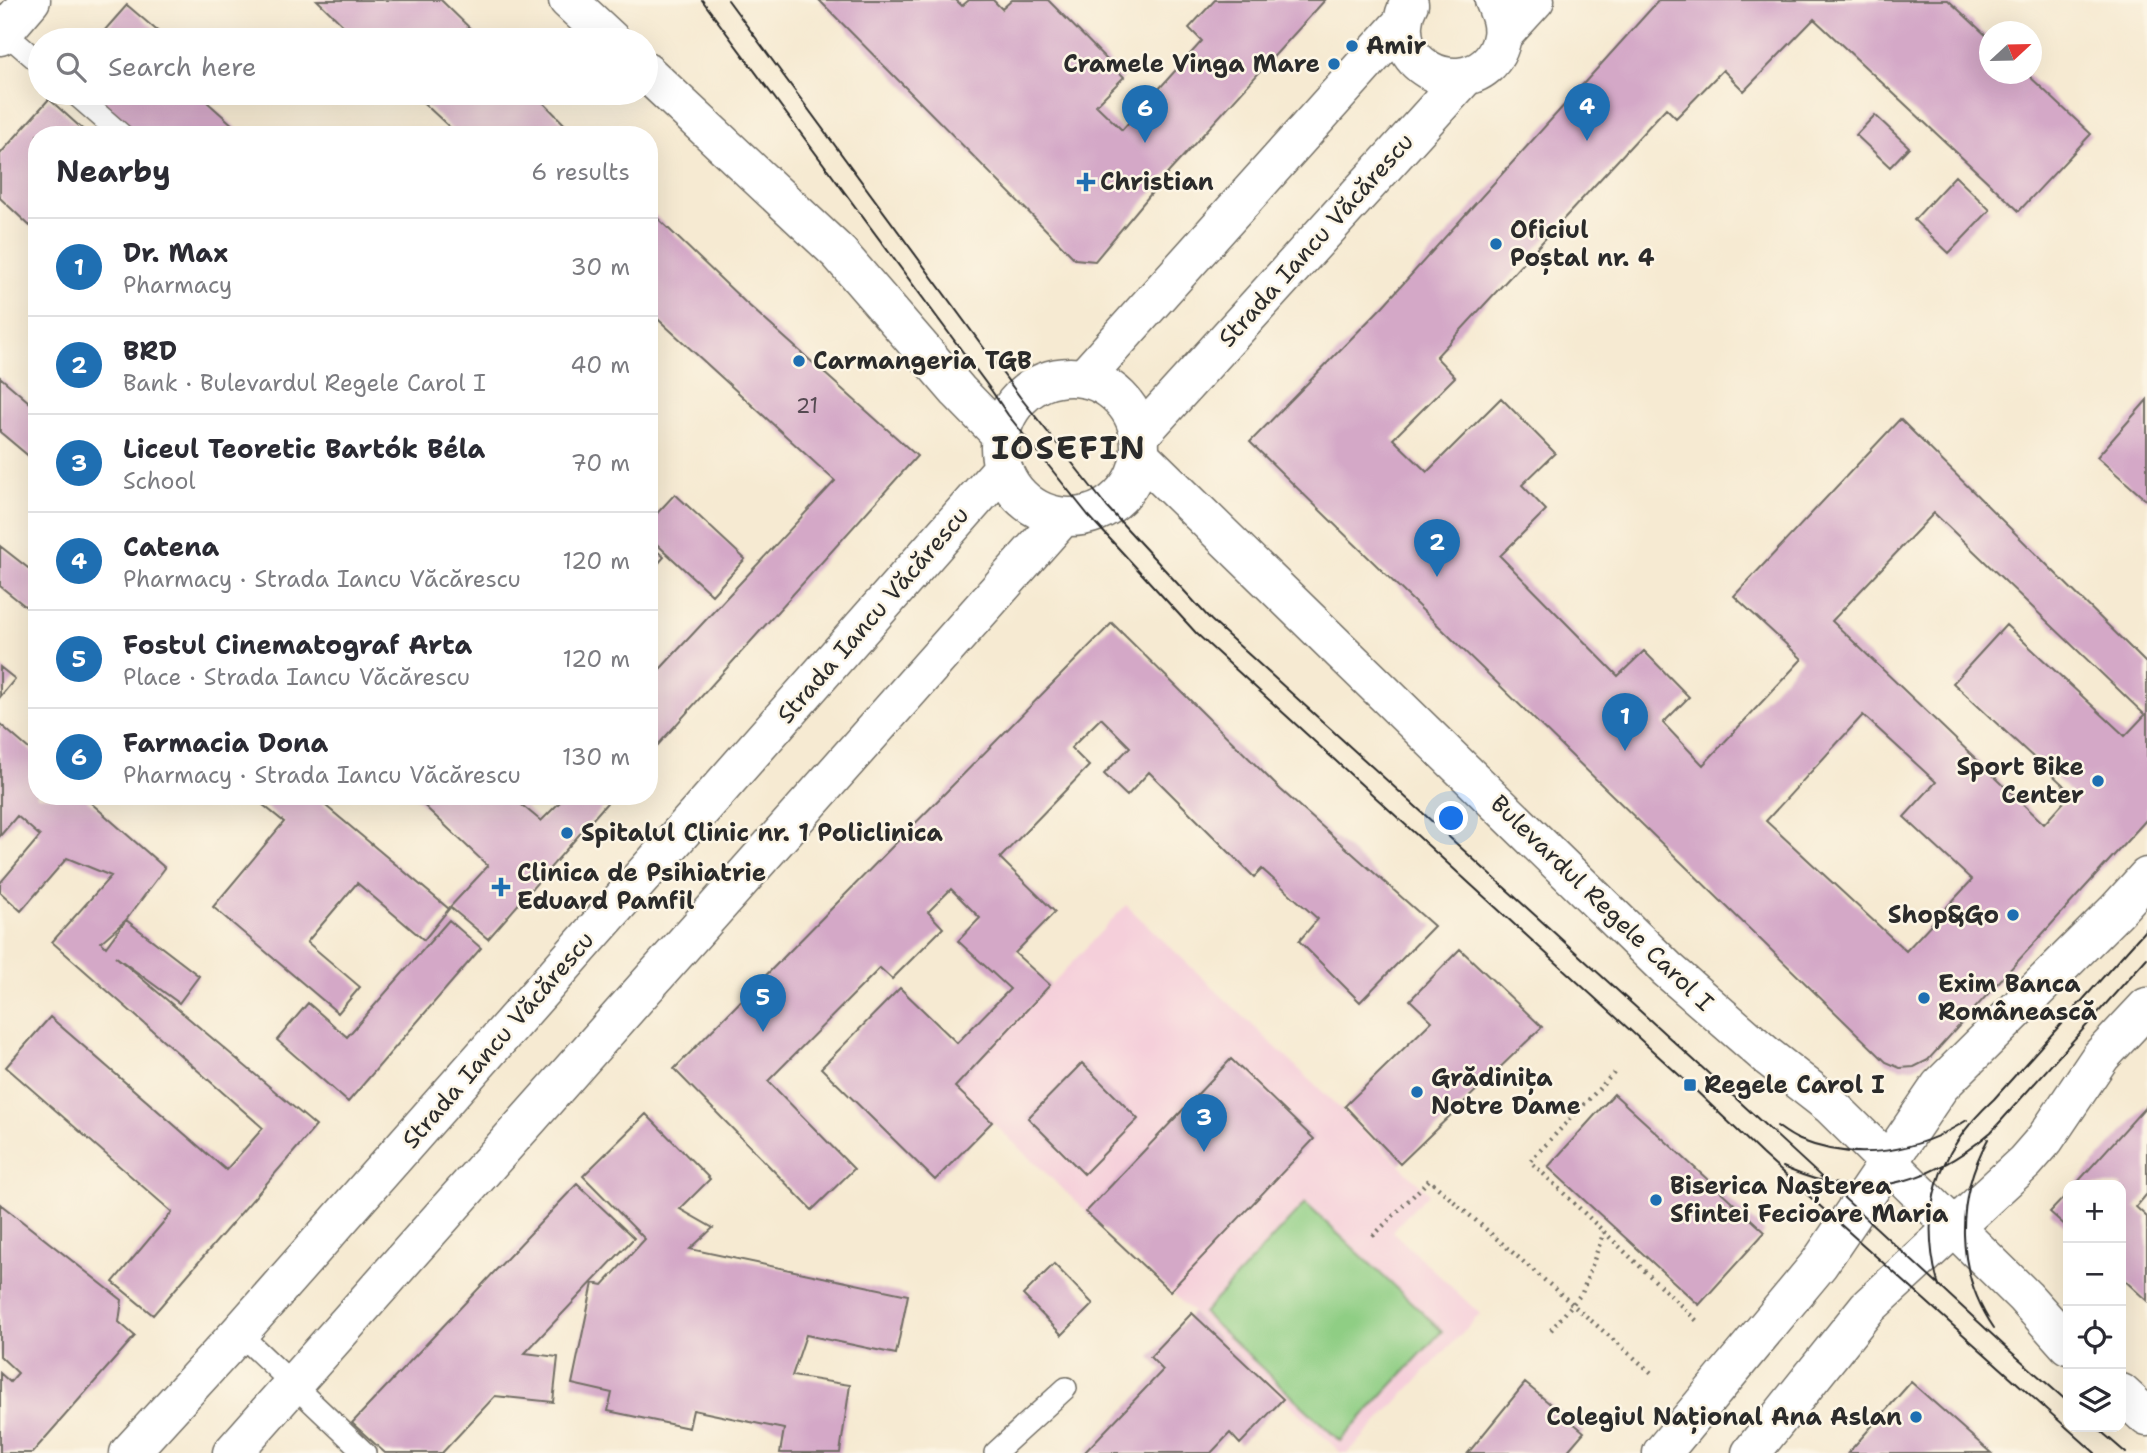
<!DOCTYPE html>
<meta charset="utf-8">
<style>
body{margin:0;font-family:"Shantell Sans",sans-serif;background:#f7f7f7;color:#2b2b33}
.controls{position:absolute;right:21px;bottom:21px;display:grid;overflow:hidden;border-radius:14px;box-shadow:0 7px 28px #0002}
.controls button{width:63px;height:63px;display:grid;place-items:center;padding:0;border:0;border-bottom:2px solid #e1e1e2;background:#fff;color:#2b2b33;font:35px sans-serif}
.compass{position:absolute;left:1979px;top:21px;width:63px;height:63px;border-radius:50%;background:#fff;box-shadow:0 7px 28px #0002;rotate:68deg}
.you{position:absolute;left:1452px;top:819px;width:24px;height:24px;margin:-18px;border:5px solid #fff;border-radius:50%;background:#1a73e8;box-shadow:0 0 0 10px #1a73e833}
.badge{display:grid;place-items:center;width:46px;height:46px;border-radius:50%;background:#1f6fb2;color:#fff;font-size:23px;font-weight:700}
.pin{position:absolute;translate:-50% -58px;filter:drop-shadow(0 2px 4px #0008)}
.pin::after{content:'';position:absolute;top:37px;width:24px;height:21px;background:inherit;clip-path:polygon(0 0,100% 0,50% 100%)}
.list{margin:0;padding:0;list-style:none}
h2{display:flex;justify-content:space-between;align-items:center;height:91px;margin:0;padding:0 28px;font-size:30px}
h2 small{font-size:23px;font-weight:400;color:#7c7c81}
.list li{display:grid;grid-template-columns:46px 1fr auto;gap:21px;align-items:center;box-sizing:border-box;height:98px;padding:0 28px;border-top:2px solid #e1e1e2}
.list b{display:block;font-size:26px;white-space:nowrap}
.list p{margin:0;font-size:23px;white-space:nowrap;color:#7c7c81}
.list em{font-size:23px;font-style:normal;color:#7c7c81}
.icon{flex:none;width:38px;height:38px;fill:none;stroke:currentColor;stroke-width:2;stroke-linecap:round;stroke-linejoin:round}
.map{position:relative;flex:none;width:2147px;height:1453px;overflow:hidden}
.search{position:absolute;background:#fff;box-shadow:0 7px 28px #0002;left:28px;top:28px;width:630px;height:77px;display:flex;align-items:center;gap:18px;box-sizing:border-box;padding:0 24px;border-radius:38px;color:#7c7c81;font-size:26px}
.panel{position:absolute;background:#fff;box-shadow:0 7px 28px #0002;left:28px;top:126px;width:630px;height:679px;border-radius:28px}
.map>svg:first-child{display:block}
.built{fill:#f5cfda}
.green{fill:#8fce84;stroke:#5d7c58;stroke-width:2}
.building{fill:#d4a8c7;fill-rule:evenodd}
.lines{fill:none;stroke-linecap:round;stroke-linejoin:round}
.service-casing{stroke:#726e65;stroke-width:24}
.minor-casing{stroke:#726e65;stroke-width:41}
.secondary-casing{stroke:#726e65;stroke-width:41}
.primary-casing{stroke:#726e65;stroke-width:41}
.path{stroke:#726e65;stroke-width:4.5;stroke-dasharray:2 5;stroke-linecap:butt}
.service{stroke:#fff;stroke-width:21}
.minor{stroke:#fff;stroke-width:38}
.secondary{stroke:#fff;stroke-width:38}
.primary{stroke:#fff;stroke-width:38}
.tram{stroke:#2b2b2b;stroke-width:2}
.poi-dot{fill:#1f6fb2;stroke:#fcf5e5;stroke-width:2.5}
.labels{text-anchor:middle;stroke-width:5;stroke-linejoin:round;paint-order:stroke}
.number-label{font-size:21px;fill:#554a52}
.poi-label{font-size:24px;font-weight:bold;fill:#2b2b2b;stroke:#fcf5e5;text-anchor:start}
.street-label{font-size:24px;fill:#2b2b2b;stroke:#fcf5e5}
.district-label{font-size:32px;font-weight:bold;letter-spacing:2px;fill:#2b2b2b;stroke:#fcf5e5}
</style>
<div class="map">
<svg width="2147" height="1453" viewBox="0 0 2147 1453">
<rect width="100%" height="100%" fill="#fcf5e5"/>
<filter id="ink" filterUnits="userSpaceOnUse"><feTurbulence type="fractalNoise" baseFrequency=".0143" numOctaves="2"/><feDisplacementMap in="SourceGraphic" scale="14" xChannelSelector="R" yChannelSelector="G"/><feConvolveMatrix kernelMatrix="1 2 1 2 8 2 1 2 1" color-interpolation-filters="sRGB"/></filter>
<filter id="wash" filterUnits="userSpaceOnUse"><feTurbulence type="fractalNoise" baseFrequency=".00686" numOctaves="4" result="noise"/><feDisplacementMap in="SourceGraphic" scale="28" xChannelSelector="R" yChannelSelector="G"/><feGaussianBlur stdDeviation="1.57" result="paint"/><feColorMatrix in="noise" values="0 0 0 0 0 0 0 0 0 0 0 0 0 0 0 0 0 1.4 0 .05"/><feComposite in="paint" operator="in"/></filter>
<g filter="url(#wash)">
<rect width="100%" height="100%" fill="#f6ead2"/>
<path class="built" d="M1126,905l303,288 -37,38 88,83 -132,139h-7l-386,-366z"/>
<path class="green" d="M1305,1203l137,128 -102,110 -137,-128z"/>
<g id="blocks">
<path class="building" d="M317,0h124l41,40h-124z
M819,0h137l6,6 7,-6h24l9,9 10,-9h36l76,77 -28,28 26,25 80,-89 -13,-13 26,-28h110l-156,172 -74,89 -20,-2z
M1659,0h289l42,39v35h37l64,60 -72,77 -205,-192 -70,72 -21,-21 -47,48 -10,-10 -230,249 19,20 -62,62 34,33 74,-74 54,55 -33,32 24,25 -46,46 118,120 26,-25 45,46 -26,26 40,42 99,-106 -68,-63 166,-177 247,245v155l-219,241 -14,7 -14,1 -14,-6 -636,-620 133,-136zM1934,513l211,202 -20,21 -119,-111 -53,58 119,110 -28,31 -212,-203zM1863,715l73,67 -32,35 68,63 -66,71 -140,-130z
M127,5l41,35h-72z
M83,93h114l47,42h-112z
M413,93h121l41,42h-117z
M49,99l40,36h-52v84l-7,7 -30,-28v-44z
M1875,115l34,32 -19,20 -34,-32z
M1955,176l35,34 -41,43 -35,-33z
M649,210l96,92 172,154 -268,299v-74l186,-200 -186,-170z
M0,377l37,32v54l-37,-31z
M2147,400v101l-50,-44z
M675,494l70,65 -33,36 -63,-58v-15z
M649,544l15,13 -15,17z
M0,546l37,29 -2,39 -35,-28z
M1112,623l169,167 153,136 -74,76 -61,-61 19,-22 -56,-50 -8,8 -105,-105 -22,24 -23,-22 26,-27 -29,-29 -30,30 18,18 -89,92 55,54 -40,41 35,32 -95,102 37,35 -57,58 -114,-112 79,-80 57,55 53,-54 -52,-48 22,-23 -29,-29 -23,23 15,16 -51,51 -12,-11 -112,113 86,88 -42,41 -138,-141z
M0,667l15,12 -15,18z
M0,724l37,32v40h46l82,72 -39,52 -25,22 5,5 20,-27 73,56 -20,27 -64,-47 201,170 -163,189 -40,-33 59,-70 -166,-145 44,-50 176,153 37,-42 -211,-186 59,-66 -44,-18 -46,53 -21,-19v-9l40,-47 -23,-20 -17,20z
M252,796h62l135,113 -25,31 -67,-57 -50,59 53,45 -22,26 -125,-106 71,-85z
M414,796h97l30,25 25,-25h47l-125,143 -38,-32 38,-41z
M449,920l32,28 -133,154 -71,-62 31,-37 39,34z
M1460,949l82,78 -142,137 -55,-58 87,-85 -22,-21z
M1231,1059l83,80 -144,152 -84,-79z
M1082,1063l56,56 -54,55 -56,-56z
M1614,1094l151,138 -66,73 -151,-138z
M2147,1105v89l-11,13 11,10v84l-26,-24v-92h-46z
M646,1114l64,65 -30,30 33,19 -23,21 218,46 -12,59 -90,-19 -14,41 58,9 -10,68h-60l4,-24 -91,-19 -4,18 -81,-17 4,-18 -40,-9 21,-101 10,2 42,-46 -62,-63z
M577,1184l57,54 -109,115 33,4 -5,45 -58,-6 -53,57h-57l-33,-30z
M2068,1193v35l-18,-16z
M0,1204l122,96 -3,22 16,14 -103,117h-32v-80l10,9 8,-9 -18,-17z
M1054,1264l39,40 -31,31 -39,-40z
M1192,1313l91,86 -43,45 -10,-11 -19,20h-127l79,-83 -13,-13z
M1911,1382l80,71h-143z
M1525,1383l59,49 -18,21h-98z"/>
</g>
</g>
<g filter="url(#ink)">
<use href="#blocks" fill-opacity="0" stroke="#726e65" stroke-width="2"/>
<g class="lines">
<g class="service-casing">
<path id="service" d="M4,32l36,31
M74,93l48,42
M239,1333l126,120
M995,1453l71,-65"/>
</g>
<g class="minor-casing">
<path id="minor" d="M568,0l43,40
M1409,4c-7,12 -8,28 -3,41 20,45 88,43 96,-9 2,-13 -3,-24 -8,-36
M1502,36l33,-36
M646,72l193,181 119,138 43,44
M1000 447a70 70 0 1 1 140 0a70 70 0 1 1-140 0Z
M1084,378l318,-355
M1139,436l326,-359
M1140,455l527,514 100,87 63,49 195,192 43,48
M2121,1393l26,24
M129,1453l110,-120 764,-865
M232,1453l831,-936"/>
</g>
<g class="secondary-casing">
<path id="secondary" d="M1662,1453l157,-189 121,-178 177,-176 30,-33
M1751,1453l116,-145 158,-146 20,-23 56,-83 46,-49"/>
</g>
<g class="primary-casing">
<path id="primary" d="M0,36l31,-36"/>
</g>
<path class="path" d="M1614,1073l-84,88 168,161
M1373,1236l56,-56 225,195
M1551,1330l31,-37 22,-61"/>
<use href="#service" class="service"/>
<use href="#minor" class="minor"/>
<use href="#secondary" class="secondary"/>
<use href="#primary" class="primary"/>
<path class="tram" d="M702,0l289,390 17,25 80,100 109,119 493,451 72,69 333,299
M728,0l292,397 87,110 104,113 530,483 269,248 58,51
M1777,1126c7,5 15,11 23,14 56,23 118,12 167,-20
M1988,1139c-33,60 -33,132 6,189
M1783,1167c78,36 145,19 208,-35l156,-174
M1939,1287c-21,-76 -3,-135 55,-188l153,-171
M2096,1427l30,26"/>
</g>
</g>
<g class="poi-dot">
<circle cx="1352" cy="46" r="7"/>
<circle cx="1334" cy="64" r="7"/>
<path d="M1082.5 171.5h7v7h7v7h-7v7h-7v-7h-7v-7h7z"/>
<circle cx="1496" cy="244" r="7"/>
<circle cx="799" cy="361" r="7"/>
<circle cx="2098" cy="781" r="7"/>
<circle cx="567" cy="833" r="7"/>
<path d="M497.5 876.5h7v7h7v7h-7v7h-7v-7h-7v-7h7z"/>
<circle cx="2013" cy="915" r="7"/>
<circle cx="1924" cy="998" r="7"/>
<rect x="1683" y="1078" width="14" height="14" rx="3.5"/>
<circle cx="1417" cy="1092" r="7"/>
<circle cx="1656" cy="1200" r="7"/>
<circle cx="1916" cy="1417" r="7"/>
</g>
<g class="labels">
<g class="number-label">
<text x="807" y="413">21</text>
</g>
<g class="poi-label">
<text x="1366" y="54">Amir</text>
<text x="1320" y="72" text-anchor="end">Cramele Vinga Mare</text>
<text x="1100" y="190">Christian</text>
<text x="1510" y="238">Oficiul<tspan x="1510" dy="28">Poștal nr. 4</tspan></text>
<text x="813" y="369">Carmangeria TGB</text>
<text x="2084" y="775" text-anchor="end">Sport Bike<tspan x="2084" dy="28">Center</tspan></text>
<text x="581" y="841">Spitalul Clinic nr. 1 Policlinica</text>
<text x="517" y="881">Clinica de Psihiatrie<tspan x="517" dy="28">Eduard Pamfil</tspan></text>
<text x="1999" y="923" text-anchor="end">Shop&amp;Go</text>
<text x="1938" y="992">Exim Banca<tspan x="1938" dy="28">Românească</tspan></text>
<text x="1431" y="1086">Grădinița<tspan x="1431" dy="28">Notre Dame</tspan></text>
<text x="1704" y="1093">Regele Carol I</text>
<text x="1670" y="1194">Biserica Nașterea<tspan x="1670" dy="28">Sfintei Fecioare Maria</tspan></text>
<text x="1902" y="1425" text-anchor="end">Colegiul Național Ana Aslan</text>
</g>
<g class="street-label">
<text transform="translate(1316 240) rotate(-48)" y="8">Strada Iancu Văcărescu</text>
<text transform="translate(873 615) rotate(-49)" y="8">Strada Iancu Văcărescu</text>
<text transform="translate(1602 903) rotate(44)" y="8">Bulevardul Regele Carol I</text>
<text transform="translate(498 1040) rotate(-49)" y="8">Strada Iancu Văcărescu</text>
</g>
<g class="district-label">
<text x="1069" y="459">IOSEFIN</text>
</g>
</g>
</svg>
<div class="controls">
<button>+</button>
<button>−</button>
<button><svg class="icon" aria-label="locate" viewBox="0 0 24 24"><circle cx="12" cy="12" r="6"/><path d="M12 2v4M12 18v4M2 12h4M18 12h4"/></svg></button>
<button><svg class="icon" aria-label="layers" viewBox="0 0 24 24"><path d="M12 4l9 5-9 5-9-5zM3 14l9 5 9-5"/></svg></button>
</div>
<svg class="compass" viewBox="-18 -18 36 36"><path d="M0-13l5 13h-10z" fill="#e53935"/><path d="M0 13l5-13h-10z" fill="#7c7c81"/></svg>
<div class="you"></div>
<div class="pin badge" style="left:1625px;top:751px">1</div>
<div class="pin badge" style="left:1437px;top:577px">2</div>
<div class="pin badge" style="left:1204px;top:1152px">3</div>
<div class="pin badge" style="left:1587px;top:141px">4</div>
<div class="pin badge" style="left:763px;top:1032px">5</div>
<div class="pin badge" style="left:1145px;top:143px">6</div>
<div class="search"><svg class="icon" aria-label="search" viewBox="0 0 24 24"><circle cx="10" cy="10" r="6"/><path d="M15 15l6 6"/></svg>Search here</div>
<section class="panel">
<h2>Nearby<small>6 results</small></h2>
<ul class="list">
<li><span class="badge">1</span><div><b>Dr. Max</b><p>Pharmacy</p></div><em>30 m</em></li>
<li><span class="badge">2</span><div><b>BRD</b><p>Bank · Bulevardul Regele Carol I</p></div><em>40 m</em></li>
<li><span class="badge">3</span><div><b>Liceul Teoretic Bartók Béla</b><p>School</p></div><em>70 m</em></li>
<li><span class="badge">4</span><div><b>Catena</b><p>Pharmacy · Strada Iancu Văcărescu</p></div><em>120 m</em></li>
<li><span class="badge">5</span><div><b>Fostul Cinematograf Arta</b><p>Place · Strada Iancu Văcărescu</p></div><em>120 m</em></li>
<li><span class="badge">6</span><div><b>Farmacia Dona</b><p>Pharmacy · Strada Iancu Văcărescu</p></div><em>130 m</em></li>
</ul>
</section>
</div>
